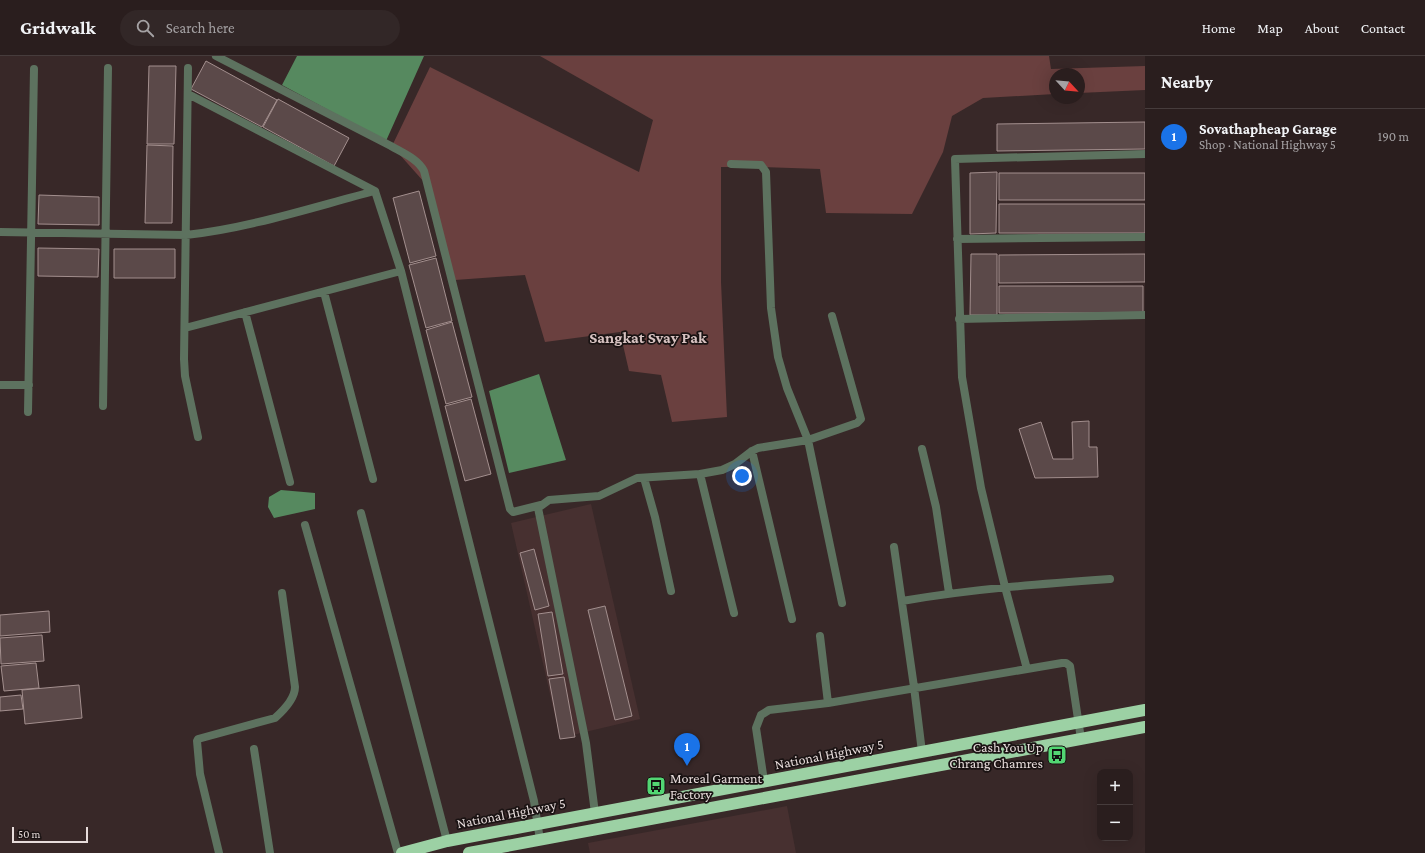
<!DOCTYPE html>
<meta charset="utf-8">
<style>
body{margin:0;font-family:"Crimson Pro",serif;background:#322727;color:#f1f3f6}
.controls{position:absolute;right:12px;bottom:12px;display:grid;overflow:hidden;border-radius:8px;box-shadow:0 4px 16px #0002}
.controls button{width:36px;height:36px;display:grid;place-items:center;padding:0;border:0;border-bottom:1px solid #463c3c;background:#2a1e1e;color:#f1f3f6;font:20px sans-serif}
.compass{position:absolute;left:1049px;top:12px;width:36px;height:36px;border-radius:50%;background:#2a1e1e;box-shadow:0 4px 16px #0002;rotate:116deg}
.scale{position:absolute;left:12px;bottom:10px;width:76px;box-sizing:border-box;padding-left:4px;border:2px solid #e7dcdb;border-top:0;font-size:11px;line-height:14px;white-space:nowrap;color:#e7dcdb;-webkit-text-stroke:3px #1a1313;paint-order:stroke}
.you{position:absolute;left:742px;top:420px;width:14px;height:14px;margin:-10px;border:3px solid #fff;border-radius:50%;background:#1a73e8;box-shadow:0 0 0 6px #1a73e833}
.badge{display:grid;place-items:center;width:26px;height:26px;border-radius:50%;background:#1a73e8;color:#fff;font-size:13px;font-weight:700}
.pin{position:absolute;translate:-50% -33px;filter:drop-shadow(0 1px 2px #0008)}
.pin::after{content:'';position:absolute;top:21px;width:14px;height:12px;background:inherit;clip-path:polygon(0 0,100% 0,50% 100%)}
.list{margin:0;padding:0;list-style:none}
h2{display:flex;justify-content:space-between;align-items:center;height:52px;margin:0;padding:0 16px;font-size:17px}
h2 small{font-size:13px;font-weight:400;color:#a5a2a4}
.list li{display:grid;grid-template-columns:26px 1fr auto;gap:12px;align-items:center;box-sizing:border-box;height:56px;padding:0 16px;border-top:1px solid #463c3c}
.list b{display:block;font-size:15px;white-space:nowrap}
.list p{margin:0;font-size:13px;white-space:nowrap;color:#a5a2a4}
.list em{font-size:13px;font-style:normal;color:#a5a2a4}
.icon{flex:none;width:22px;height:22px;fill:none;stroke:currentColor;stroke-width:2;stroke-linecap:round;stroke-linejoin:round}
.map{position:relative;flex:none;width:1145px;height:797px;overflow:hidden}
header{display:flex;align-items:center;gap:24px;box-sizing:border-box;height:56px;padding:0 20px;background:#2a1e1e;border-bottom:1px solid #463c3c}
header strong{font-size:19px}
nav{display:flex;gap:22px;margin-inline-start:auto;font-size:14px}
.search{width:280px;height:36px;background:#322727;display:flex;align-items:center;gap:10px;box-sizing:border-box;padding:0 14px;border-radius:22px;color:#a5a2a4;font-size:15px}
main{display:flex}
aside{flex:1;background:#2a1e1e}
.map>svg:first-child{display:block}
.built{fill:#473030}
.green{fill:#6a403f}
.water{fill:#56895f}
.building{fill:#5b4949;stroke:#a38f8e}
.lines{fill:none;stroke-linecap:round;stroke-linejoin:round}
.street{stroke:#5d725f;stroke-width:8}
.highway{stroke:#9cd1a4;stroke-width:12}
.labels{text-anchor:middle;stroke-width:3.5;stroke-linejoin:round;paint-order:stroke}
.poi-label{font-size:14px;fill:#e7dcdb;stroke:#1a1313;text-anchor:end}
.street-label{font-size:14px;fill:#e7dcdb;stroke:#1a1313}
.quarter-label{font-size:16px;font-weight:bold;fill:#d7c2c1;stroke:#1a1313}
</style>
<header>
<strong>Gridwalk</strong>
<div class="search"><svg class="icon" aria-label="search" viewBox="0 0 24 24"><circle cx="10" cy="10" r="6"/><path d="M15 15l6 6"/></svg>Search here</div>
<nav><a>Home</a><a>Map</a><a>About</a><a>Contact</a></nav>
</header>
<main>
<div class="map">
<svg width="1145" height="797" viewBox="0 0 1145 797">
<rect width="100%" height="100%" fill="#382828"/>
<path class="built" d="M591,448l49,215 -80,19 -49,-215z
M787,750l9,47h-206l-2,-10z"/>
<path class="green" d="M540,0h509l2,13 94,-3v24l-66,3v-19h-24v20l-72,4 -31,18 -9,36 -31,62 -86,-1 -6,-44 -58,-2h-41v115l6,135 -55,5 -11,-47 -32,-4 -9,-39 -75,10 -20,-67 -70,5 -23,-89 -40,-45 38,-79 209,105 14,-52z"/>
<path class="water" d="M297,0h127l-38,85 -104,-56z
M539,318l27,86 -57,13 -20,-82z
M281,434l34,3v16l-41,9 -6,-11 1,-10z"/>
<path class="building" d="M206,5l71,39 -15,27 -71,-38z
M149,10h27l-2,78h-27z
M278,43l71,39 -15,28 -71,-39z
M1145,66v27l-148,2v-27z
M147,89l26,1 -1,77h-27z
M997,116l-1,61 -26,1v-61z
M999,117h146v27h-146z
M419,135l17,65 -26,7 -17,-65z
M39,139l60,2v28l-61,-1z
M999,148h146v29h-146z
M38,192l61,1 -1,28 -60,-1z
M114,193h61v29h-61z
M971,198h26v61h-27z
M1145,198v28l-146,1v-28z
M436,202l16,63 -26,7 -17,-63z
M999,230h144v27h-144z
M452,266l20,75 -26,7 -20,-74z
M471,343l20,75 -26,7 -20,-75z
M1089,365v26h8l1,30 -63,1 -16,-49 22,-7 12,37h20l-1,-37z
M534,493l15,57 -14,4 -15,-57z
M605,550l27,110 -17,4 -27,-110z
M49,555l1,21 -50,4v-21z
M552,556l11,62 -15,2 -10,-62z
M42,579l2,26 -43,3 -1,-26z
M36,607l3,25 -35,3 -3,-25z
M564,621l11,60 -15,2 -11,-60z
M79,629l3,33 -57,6 -3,-34z
M21,639l2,14 -23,2v-14z"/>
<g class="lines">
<path class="street" d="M216,0l175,90c12,7 27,13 33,25l86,338 3,3 28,-7
M188,12l-4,291 1,17 13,61
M188,38l187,97
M731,108l30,1 5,7 5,136 7,49 9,31 21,52 34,163
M0,176l186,3c64,-7 127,-28 189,-44l26,80 133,530 6,39
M957,183l188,-2
M324,236l49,187
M245,256l45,170
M959,263l186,-4
M185,272l216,-57
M0,329h29
M103,350l5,-338
M28,356l6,-343
M922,393l14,58 13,86
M752,395l40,168
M700,418l34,139
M644,422l11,39 16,74
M361,457l86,328
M305,469l93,328
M894,491l20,140 8,65
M902,545c69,-12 138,-17 208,-22
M820,580l8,67
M1027,613l-22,-82 -24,-99 -19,-111 -7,-218 190,-5
M254,693l16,104
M764,725l-8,-53 5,-13 8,-5 59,-7 234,-40h4l4,3 11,73
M595,757l-9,-70 -48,-235 11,-8 50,-4 38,-18 63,-4 22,-4 13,-6 17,-13 6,-3 50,-8 49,-17 4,-4 -29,-103
M219,797l-19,-79 -3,-33 1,-2 77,-21c9,-8 20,-19 20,-31l-13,-94"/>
<path class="highway" d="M402,797l45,-12 698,-131
M469,797l676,-126"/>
</g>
<defs>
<g id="bus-square" transform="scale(1)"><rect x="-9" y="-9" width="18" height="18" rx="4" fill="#52d673" stroke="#1a1313"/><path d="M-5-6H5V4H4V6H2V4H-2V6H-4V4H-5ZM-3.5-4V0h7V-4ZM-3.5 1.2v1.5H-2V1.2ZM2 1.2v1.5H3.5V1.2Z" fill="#111"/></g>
</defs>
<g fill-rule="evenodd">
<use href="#bus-square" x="1057" y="699"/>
<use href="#bus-square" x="656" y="730"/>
</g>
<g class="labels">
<g class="poi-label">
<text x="1043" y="696">Cash You Up<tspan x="1043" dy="16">Chrang Chamres</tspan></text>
<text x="670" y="727" text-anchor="start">Moreal Garment<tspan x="670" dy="16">Factory</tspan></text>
</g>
<g class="street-label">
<text transform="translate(829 698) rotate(-11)" y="5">National Highway 5</text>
<text transform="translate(511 757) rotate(-11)" y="5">National Highway 5</text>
</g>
<g class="quarter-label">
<text x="648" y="287">Sangkat Svay Pak</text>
</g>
</g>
</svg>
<div class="controls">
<button>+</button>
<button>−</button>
</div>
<svg class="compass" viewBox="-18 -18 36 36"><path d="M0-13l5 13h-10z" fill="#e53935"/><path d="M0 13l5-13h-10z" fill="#a5a2a4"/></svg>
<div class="scale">50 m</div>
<div class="you"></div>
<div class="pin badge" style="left:687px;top:710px">1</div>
</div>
<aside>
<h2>Nearby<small></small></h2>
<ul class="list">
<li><span class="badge">1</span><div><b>Sovathapheap Garage</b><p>Shop · National Highway 5</p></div><em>190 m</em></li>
</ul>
</aside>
</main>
